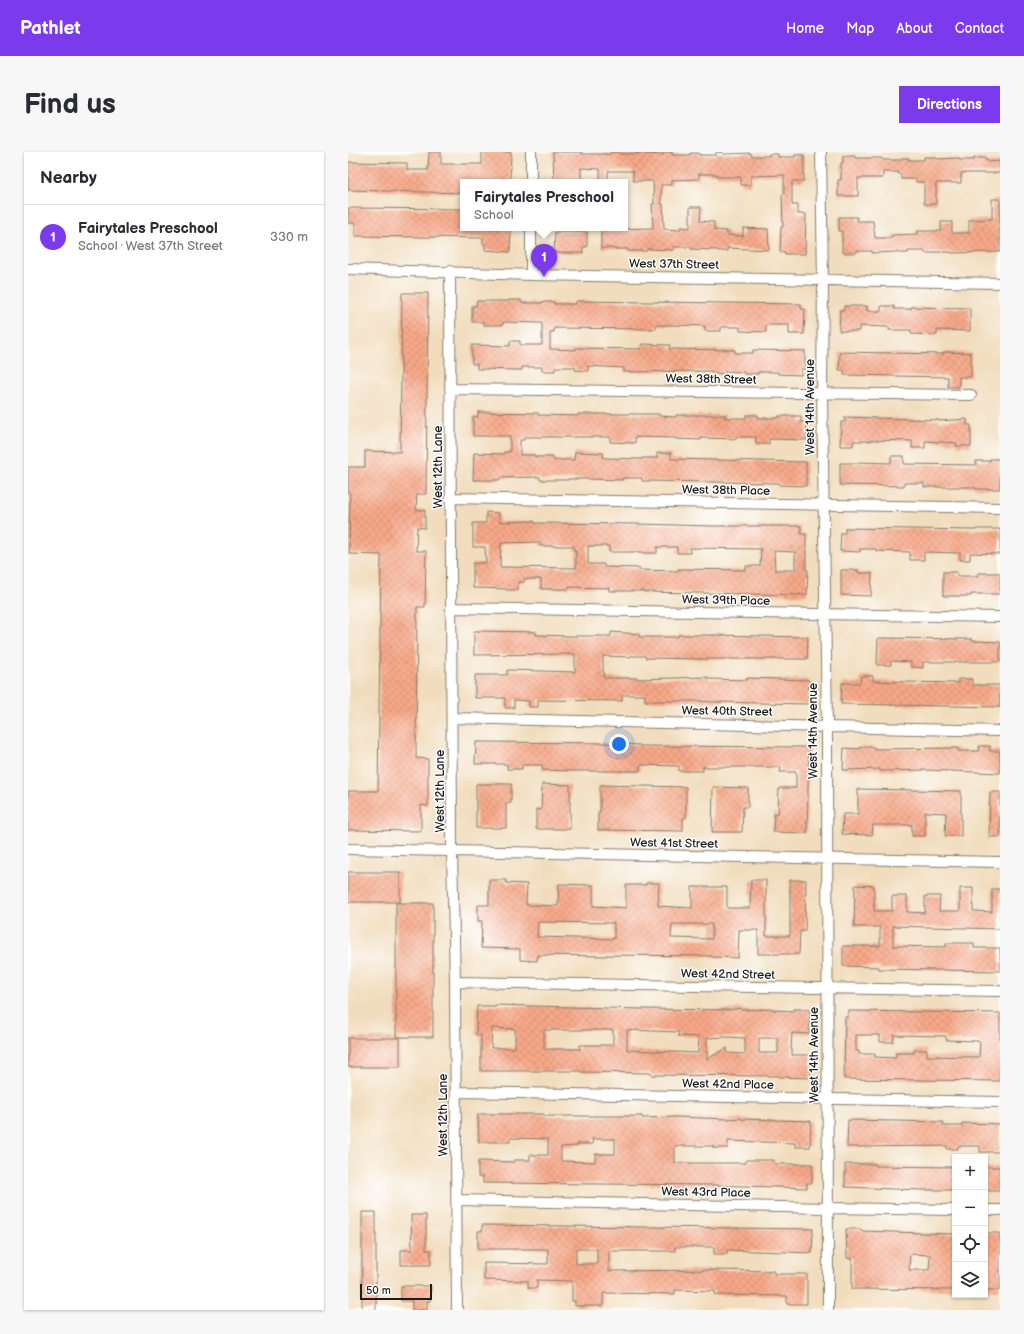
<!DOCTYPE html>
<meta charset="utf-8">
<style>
body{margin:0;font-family:"Balsamiq Sans",sans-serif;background:#f7f7f7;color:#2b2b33}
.controls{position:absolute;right:12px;bottom:12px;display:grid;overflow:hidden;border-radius:0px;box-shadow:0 1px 3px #0004}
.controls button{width:36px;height:36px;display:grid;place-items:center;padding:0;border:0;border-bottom:1px solid #e1e1e2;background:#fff;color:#2b2b33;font:20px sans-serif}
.scale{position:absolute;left:12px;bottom:10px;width:72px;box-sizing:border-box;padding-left:4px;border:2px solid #1c1c1c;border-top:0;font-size:11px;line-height:14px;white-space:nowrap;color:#1c1c1c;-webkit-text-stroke:3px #fff;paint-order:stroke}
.you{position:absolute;left:271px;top:592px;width:14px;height:14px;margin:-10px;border:3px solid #fff;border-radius:50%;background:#1a73e8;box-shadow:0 0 0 6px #1a73e833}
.badge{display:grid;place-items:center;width:26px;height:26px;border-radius:50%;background:#7c3aed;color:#fff;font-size:13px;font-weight:700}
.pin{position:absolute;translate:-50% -33px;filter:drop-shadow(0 1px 2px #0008)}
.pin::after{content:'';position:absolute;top:21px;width:14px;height:12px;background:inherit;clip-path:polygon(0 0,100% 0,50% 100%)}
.popup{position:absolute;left:112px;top:27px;width:168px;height:52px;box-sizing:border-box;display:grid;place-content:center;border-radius:0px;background:#fff;filter:drop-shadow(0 1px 3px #0005);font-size:13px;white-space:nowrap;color:#7c7c81}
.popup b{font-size:15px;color:#2b2b33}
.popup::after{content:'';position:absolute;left:50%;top:100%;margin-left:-8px;border:8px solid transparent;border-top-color:#fff}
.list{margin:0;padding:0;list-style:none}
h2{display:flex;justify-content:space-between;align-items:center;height:52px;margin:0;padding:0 16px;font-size:17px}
h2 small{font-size:13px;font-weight:400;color:#7c7c81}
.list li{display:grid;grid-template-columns:26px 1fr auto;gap:12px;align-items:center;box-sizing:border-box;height:64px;padding:0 16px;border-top:1px solid #e1e1e2}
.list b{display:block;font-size:15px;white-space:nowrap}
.list p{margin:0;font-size:13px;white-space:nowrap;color:#7c7c81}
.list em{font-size:13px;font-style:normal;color:#7c7c81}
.icon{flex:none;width:22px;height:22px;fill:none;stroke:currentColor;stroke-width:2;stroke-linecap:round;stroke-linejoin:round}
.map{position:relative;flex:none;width:652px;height:1158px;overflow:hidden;border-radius:0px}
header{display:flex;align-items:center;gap:24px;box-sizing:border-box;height:56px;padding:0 20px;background:#7c3aed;color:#fff}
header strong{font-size:19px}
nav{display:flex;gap:22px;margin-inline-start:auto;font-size:14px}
.intro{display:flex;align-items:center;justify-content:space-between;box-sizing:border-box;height:96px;padding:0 24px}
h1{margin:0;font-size:28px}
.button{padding:10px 18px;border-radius:0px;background:#7c3aed;color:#fff;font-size:14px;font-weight:700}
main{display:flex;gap:24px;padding:0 24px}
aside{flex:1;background:#fff;border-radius:0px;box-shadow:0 1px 3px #0004}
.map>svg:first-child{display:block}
.building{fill:url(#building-cross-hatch);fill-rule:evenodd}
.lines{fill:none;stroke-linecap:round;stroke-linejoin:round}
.minor-casing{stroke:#867c6c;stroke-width:12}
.minor{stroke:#fff;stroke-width:10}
.labels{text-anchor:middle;stroke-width:3;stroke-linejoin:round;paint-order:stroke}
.street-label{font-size:12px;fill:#1c1c1c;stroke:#fff}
</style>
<header>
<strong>Pathlet</strong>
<nav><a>Home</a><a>Map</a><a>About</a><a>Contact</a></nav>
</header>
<div class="intro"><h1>Find us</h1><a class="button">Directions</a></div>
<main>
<aside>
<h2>Nearby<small></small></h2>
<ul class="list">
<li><span class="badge">1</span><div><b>Fairytales Preschool</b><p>School · West 37th Street</p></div><em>330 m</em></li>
</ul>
</aside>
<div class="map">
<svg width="652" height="1158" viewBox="0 0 652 1158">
<defs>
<pattern id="building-cross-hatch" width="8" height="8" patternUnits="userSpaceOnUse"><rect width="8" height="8" fill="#f8a989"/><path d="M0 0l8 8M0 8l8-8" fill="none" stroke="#d49176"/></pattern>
</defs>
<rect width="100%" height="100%" fill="#fff"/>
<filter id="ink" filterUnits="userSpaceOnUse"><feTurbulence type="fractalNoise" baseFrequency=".025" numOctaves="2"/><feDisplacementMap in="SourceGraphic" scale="8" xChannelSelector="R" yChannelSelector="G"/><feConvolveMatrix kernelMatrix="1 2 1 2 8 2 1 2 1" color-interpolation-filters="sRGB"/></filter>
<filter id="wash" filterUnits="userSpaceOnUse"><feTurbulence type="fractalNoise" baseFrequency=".012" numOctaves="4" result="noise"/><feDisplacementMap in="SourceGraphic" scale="16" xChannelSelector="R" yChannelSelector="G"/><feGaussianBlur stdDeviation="0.9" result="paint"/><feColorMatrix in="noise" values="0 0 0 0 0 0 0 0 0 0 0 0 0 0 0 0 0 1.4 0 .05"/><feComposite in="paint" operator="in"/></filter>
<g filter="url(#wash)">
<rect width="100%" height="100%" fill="#f1ddbd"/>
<g id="blocks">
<path class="building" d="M81,0h12v12h41v-12h29l-1,30h-47v11l-115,-3v-28l59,1v7h21z
M205,0h29v2h29v-2h8v2h19v-1h8v1l17,1v-3h9v3h18v-2h9v2h17v-3l8,1v1l27,-1v3h18v-2h9v3h17v-2h9v26h-12v24h6v9h8l-1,40h-20v-2h-5l1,-25h2l-1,-33h2v-19l-33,1v9h-10v-8h-24v-3h-18v5l-27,1v5h-11v19h2l1,25 16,1v-3l10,1v-21h11l-1,14 14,1v8l13,1v4l16,1v-8l25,1 1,21 -42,-2v3h-9v-1l-27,-1v-2h-17v3l-27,-1v2h-19v-2h-16v-1h-11v-20h8v1l44,-1 -1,-24h2l-1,-23h-20v-10h-25v11h-8v-13l-19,-1v14h-27z
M495,4h12v2h26l2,2h18v-2h7v2h16v-3h12v2l23,-1v2h15v-2h11v2h3v2l12,-1v12h-39v10h-25v21h-12v-22h-8v-3h-15v-5h-3v-2h-15v6h-25v18h-20v-16h3v-17h2z
M644,47h8v53l-49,1v-1h-17l1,1h-10l-1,-2h-16v2h-10v-1l-26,1v-2h-16v2h-12v-1h-2v-21h-3v-14h18v4h16l2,17h17v-3l25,-1v-3h24v-9h11v11h17v-13l23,-1z
M0,56l115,1v19h46v2h2l-1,22 -25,-2v-6h-2v-6l-128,-2v-13h-7z
M207,80h32v15h-4v6h-29z
M54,141h26l-2,201h-9l-1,16h9v18l-8,-1 -1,24h10l-1,56h-8l-1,151 12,1v47l-7,-1v26l-73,-1v-39h30l3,-236 -32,-1 1,-61h-2v-26h17v-16l35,1z
M161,148h12v3h21v-1h12v2h22v-3l225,3v5h4l-1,25h-15v-9h-23v7l-26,-1v-4h-19v4h-16v-5l-31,-1h-18v4l-102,-1v4h-4v17l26,1v-2l65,1 1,-5 28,1 -1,4 66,1v3h18v-3l52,1v18h-4v6l-23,-1v-2h-20v2h-14v-2l-19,-1v3l-13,-1v-2l-88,1v-4l-36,-2v5l-13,-1v-3h-20v4h-13v-4h-20v3l-45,-1v-5h-5v-19l38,1v-5h10v4h22v-22l-39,-1v3h-19v-3h-12v-16h4l1,-5h32z
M496,154h23v5h14v-5h13v3h17v-2l59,1v23l-33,-1v5l-26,-1v-4h-22v-3l-30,-1v5h-20l1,-21h4z
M492,200l103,2 1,-2 27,1v24h-12v10h-11v-10l-104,-2v-5h-5z
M130,260l60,1v2l40,1v-2h81v2l17,1v-2h49v3h21v-3h12v3h21v-2h22v6h6l-1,18 -37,-1v5h-13v-7h-20v2l-35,-1v2l-25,-1v-1l-41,-1v6l-25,-1v-5h-86v3h-4v15h15v2h18v3h21l1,-8 28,1v4l2,1 37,1v-1h15v-5h14v6l135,3v24l-27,-1v-2l-137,-2v-3h-20v2l-31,-1h-23v1h-28v-3l-40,1 -1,2h-26l1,-27 30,1v-2h6v-16h-37v-19h5z
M497,265l94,3v1l28,-2v6h4v21h-15l1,-3 -32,-2v7h-13v-7l-41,-1v1h-18v5h-13l1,-24h4z
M543,304h13v8l72,1v-4h14v-2h10v30h-25v-2h-51v-4h-20v3l-64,-1v-22h19v-1l32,1z
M138,360l13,1v8l2,1 33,-1v2l104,1 74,2h89v8h5v36h2l-1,25 -163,-3v-1h-35v-3l-40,-1v2h-28v-10h-17v3h-6v8h-12v-1l-33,-1v-25h13l-1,-16h-12v-24h13zM192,390v4h34v5l2,-1v18l-76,-1 1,-24zM240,394h21v6h34v1h14v-6h20v6h13v-5l71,1 -1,17h-14v4l-68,-1v2l-39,-1v-2l-35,-1v-3h-16zM426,399l21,1v18h-20z
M497,376l131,2v-1h24v25l-30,-1v7h-10v-7l-36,-1v8h-14v-8l-34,-1v-2h-16v3l-20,-1 1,-18h4z
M493,418h17v3h14l-1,23 -30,-1z
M595,420h14v4h21v-3h22v21h-29v2h-28z
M126,479l62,1v3l33,1h42v-4l28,2v3h39v-2h34l96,2 -1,22h-101l-61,-1v-2h-14l-1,1 -27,-1v16h1v6h34v1l70,-2v2l39,1v-2l62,2 -1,24 -95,-2 -14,-1h-54v-6h-23v6l-84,-1v7h-9v-6l-15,-1v8h-9v-10h-30v-23h32v-5l68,2v-18l-101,1z
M530,486l94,1v2l28,1v20h-77v6l-12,-1v-5l-20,-1v4h-14z
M513,524h12v5l33,1 52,1v-4h14v6h28v22l-159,-3 1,-21h18z
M128,590l129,1 35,2v1l169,1 -2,86 -34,-1 1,-19 4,1 1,-26h17v-16h-16l1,-5h-78v4h-24v-5l-39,-1v6h-63l-35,-1v-5h-20v4h-15v-5h-32z
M631,594h11v5h10v22l-74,-3 -46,1v-2l-37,1 1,-22 16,1v-2h14v2l84,-1v3h21z
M128,632h35v19h-5v25h-30z
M194,632l28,1v44h-34v-20l5,1z
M252,633l86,2v31h-3v13l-85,-1v-18h2z
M365,635l35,1v19h-5l-1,25h-30z
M510,637l103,2v45h-16l1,-23 -21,-1v24h-13v-11h-39l-1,10 -30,-1 1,-20h15z
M642,640h10v45h-11z
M0,720h52v30h-52z
M141,728h17v3l21,1 -1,21 32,1 1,-22 34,1v21l33,2v-23h20v-2h13l-1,23 34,2v-21h35v21h23l1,-28h15v56h24v-56h16l-1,51h-5l-1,23h-41v-24h-19l-1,28 -26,-1v-1l-106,-1v1l-68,-1 -1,6 -17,-1v-11l-39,-1 1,-27h-4v-16h11zM190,770l76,1v16l-77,-2zM324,772h40v15l-41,-1z
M507,733l19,1v25h18v-15h15v16l18,1v-17h15l-1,15h21v-23h13v23l19,1v-23h8v40l-107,-3v20l53,1v-4h28v5h26v23l-121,-2v-2l-36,-1v-20h37v-19h-26z
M48,751h37v134h-37z
M147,853l147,4 86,1 13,-2v2l33,-1v1l20,1v-2h16l-1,25 -17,-1 -1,16h1v6h19v23l-32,-1v-1l-128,-1v-2l-70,-1v-1h-100v-36h-5l1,-29h18zM144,876l23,1v19h-24zM196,878h69v15h-33v4h-36zM279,878l52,2 -1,4 21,1 -1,16 -71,-3zM379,885l18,1v16l-18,-1v-5l-20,11v-21zM411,886h19v15h-19z
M500,859l152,2v68l-156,-2 1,-62h3zM508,883h24v7h13l1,-7 52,1v4l31,1 3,1 -1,15 -52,-1v-6h-13v3h-18v5l-21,-1v-3h-16v-3h-3z
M0,886h52v29h-52z
M130,962h66v2h98v2l34,-1 52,2 13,-1v1l70,2 -1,26h-15v-4l-67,-2v7h-15v-2h-38v17h71v-3h28v4h38v19h-5v5l-94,-3 -230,-2v-6h-5v-16l36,1v-2h16v-5h18v-16l-38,-1v4h-31zM244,987h23v15h-20v8l-34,-1v-14l16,-1v-2h16z
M500,968l95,2v4h19v-3l38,1v28h-20v-6h-22v3h-11v-3l-100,1z
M497,1012h31v2l79,1v23h-34l-76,-3z
M637,1015h15v24h-15z
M14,1060h14v98h-14z
M63,1063h15v35h5v15h-30v-15h11z
M134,1073l331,4 -1,24 -85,-3v4h-13v-7h-39v4h-66v20l106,-1 59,1v3h33v30h-20v-8l-72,-1v-4l-40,-1v4l-72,-1v13h-28v-5h-3v-20l-35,-1v8h-9v-7l-44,-1v-17l64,1v-15h-70v-18h4zM228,1097h21v15h-21z
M498,1077h15v2l94,3v56l-103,-1v-31h-5zM562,1102l20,1 -1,15h-20z
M637,1081h15v57h-15z
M53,1134h30l-1,15h-3v9h-15v-9h-11z"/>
</g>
</g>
<g filter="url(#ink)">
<use href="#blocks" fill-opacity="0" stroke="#867c6c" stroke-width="1"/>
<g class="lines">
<g class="minor-casing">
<path id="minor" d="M183,0v30
M473,0l2,128 -1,114 5,333 1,583
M183,76v47
M0,117l183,6 469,8
M102,119l2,581 3,130 2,328
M102,237l521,6
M103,346l549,10
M103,456l549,9
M105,566l547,13
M0,697l652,13
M107,830l545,9
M108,940l544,10
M109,1048l371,8 127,2
M637,1058h15"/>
</g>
<use href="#minor" class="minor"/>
</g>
</g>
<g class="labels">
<g class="street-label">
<text transform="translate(326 112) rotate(1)" y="4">West 37th Street</text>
<text transform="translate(363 227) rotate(1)" y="4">West 38th Street</text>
<text transform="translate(462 255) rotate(-90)" y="4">West 14th Avenue</text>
<text transform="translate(90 315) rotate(-90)" y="4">West 12th Lane</text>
<text transform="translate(378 338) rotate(1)" y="4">West 38th Place</text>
<text transform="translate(378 448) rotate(1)" y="4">West 39th Place</text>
<text transform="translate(379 559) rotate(1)" y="4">West 40th Street</text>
<text transform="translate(465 579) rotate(-90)" y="4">West 14th Avenue</text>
<text transform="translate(92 639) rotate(-90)" y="4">West 12th Lane</text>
<text transform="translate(326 691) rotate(1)" y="4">West 41st Street</text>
<text transform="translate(380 822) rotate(1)" y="4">West 42nd Street</text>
<text transform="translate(466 903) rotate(-90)" y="4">West 14th Avenue</text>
<text transform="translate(380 932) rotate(1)" y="4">West 42nd Place</text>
<text transform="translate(95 963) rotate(-90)" y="4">West 12th Lane</text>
<text transform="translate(358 1040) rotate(1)" y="4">West 43rd Place</text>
</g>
</g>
</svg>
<div class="controls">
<button>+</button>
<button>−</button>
<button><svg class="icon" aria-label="locate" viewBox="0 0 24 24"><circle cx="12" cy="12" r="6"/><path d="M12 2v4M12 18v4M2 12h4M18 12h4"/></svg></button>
<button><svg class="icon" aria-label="layers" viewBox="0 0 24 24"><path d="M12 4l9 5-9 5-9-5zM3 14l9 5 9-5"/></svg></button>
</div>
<div class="scale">50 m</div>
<div class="you"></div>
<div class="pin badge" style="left:196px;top:125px">1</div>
<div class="popup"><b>Fairytales Preschool</b>School</div>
</div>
</main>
